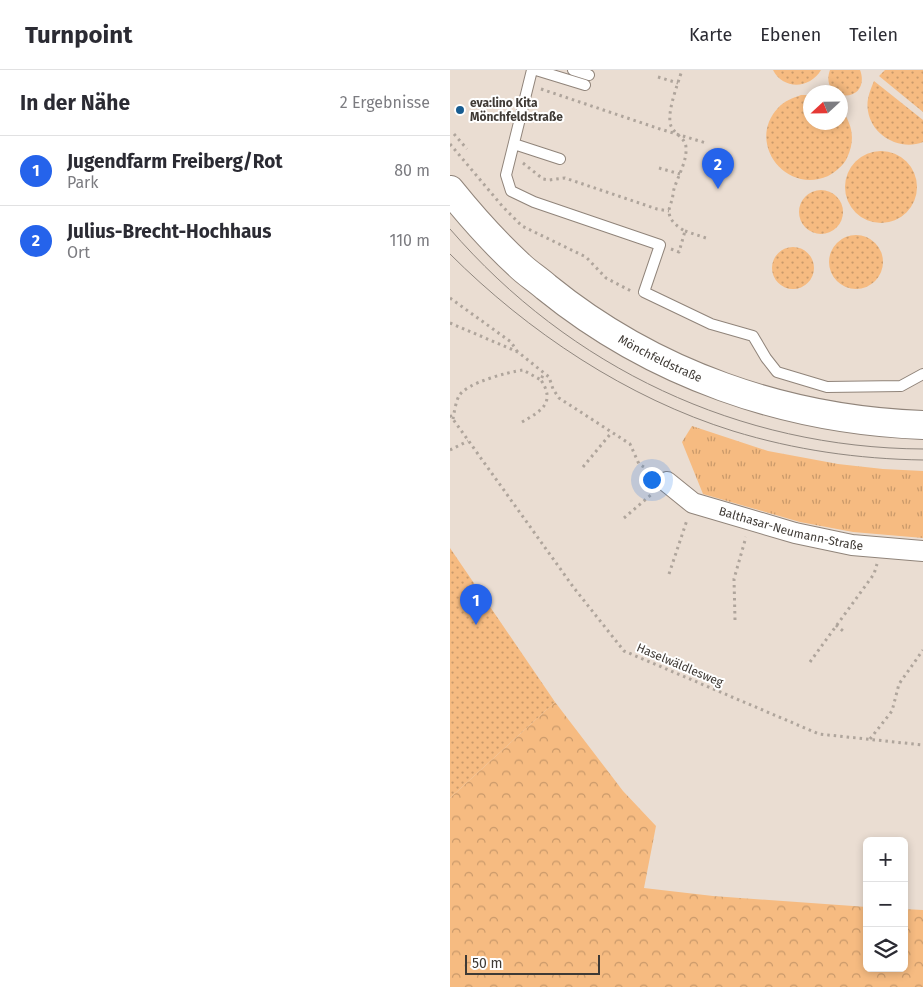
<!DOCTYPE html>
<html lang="de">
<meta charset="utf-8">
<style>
body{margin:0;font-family:"Fira Sans",sans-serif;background:#f7f7f7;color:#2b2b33}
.controls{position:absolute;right:15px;bottom:15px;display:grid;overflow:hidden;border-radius:8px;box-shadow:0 2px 8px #0003}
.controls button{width:45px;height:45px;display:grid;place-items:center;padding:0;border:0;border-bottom:1px solid #e1e1e2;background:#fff;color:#2b2b33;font:25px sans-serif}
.compass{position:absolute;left:353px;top:15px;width:45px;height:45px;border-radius:50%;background:#fff;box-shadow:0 2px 8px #0003;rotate:248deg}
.scale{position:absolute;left:15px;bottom:12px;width:135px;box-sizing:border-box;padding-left:5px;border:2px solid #3f3a35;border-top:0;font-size:14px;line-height:18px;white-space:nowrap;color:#3f3a35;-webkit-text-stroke:4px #fff;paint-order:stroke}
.you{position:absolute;left:201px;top:409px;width:18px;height:18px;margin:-12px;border:4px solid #fff;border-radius:50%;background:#1a73e8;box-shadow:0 0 0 8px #1a73e833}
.badge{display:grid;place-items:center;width:32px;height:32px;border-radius:50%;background:#2563eb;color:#fff;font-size:16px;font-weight:700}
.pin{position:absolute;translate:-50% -41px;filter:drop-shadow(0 1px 2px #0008)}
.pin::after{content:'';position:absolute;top:26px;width:18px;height:15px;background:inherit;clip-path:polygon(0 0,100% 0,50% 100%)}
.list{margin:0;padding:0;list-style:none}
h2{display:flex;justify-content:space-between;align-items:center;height:65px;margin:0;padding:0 20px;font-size:21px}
h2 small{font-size:16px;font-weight:400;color:#7c7c81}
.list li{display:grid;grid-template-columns:32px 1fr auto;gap:15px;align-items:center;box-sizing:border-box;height:70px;padding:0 20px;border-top:1px solid #e1e1e2}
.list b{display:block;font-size:19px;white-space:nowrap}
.list p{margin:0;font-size:16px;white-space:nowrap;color:#7c7c81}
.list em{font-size:16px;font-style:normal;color:#7c7c81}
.icon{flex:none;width:28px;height:28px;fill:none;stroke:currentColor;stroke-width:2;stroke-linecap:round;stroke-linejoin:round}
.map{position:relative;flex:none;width:473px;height:917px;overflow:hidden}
header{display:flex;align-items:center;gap:30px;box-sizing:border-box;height:70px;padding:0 25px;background:#fff;border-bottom:1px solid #e1e1e2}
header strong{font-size:24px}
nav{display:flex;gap:28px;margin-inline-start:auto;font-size:18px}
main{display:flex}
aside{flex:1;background:#fff}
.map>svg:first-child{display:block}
.grass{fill:url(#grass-tufts)}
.forest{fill:url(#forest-crowns)}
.park{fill:url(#park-dots)}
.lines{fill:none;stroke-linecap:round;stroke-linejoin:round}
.service-casing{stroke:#90847a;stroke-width:12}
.minor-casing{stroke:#90847a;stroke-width:22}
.secondary-casing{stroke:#90847a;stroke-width:30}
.path{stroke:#afa59c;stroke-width:3;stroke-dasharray:2.5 4;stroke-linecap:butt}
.service{stroke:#fff;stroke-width:10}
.minor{stroke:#fff;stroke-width:20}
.secondary{stroke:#fff;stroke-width:28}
.tram{stroke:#90877f;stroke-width:1}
.poi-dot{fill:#175c91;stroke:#fff;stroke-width:2}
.labels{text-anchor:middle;stroke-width:4;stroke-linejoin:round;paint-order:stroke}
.poi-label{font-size:12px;font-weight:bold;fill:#3f3a35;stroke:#fff;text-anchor:start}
.street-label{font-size:12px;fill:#3f3a35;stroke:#fff}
</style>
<header>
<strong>Turnpoint</strong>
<nav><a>Karte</a><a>Ebenen</a><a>Teilen</a></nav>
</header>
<main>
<aside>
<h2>In der Nähe<small>2 Ergebnisse</small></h2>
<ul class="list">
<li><span class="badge">1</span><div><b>Jugendfarm Freiberg/Rot</b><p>Park</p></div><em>80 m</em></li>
<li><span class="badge">2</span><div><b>Julius-Brecht-Hochhaus</b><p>Ort</p></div><em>110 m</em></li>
</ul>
</aside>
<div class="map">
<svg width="473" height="917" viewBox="0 0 473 917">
<defs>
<pattern id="grass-tufts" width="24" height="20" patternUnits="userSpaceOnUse" patternTransform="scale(1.25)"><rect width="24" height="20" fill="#f6bb81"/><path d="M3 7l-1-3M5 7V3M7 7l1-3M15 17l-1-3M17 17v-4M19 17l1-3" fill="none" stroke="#c9996a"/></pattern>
<pattern id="forest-crowns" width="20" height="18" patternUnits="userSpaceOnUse" patternTransform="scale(1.25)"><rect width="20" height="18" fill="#f6bb81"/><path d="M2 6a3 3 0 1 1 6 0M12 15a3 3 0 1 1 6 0" fill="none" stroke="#c9996a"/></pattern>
<pattern id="park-dots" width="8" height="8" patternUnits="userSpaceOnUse" patternTransform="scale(1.25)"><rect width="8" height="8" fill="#f6bb81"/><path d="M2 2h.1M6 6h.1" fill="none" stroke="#c9996a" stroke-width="1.8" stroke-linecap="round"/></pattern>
</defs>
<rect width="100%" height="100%" fill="#eaddd2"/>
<path class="grass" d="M242,356l76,25 70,13 45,5 40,2v67l-70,-6 -53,-10 -97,-28 -21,-52z"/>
<path class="forest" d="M105,632l68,89 33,35 -12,62 69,8 154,11v61h37v-59l19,1v77h-473v-189z"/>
<path class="park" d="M323,0h48c-11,19 -38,20 -48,0z
M380,0h30c6,15 -3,28 -19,25l-1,-3 -7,-1c-5,-6 -6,-13 -3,-21z
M435,0h38v42l-44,-36z
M424,11l49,39v22c-23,9 -51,-6 -55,-31 -2,-11 2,-20 6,-30z
M351,25h9v27h30l1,-14c11,17 15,30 6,50 -4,8 -12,14 -19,18 -43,19 -82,-34 -50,-68 6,-7 15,-10 23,-13z
M395 117a36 36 0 1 1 72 0a36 36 0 1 1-72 0Z
M349 142a22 22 0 1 1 44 0a22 22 0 1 1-44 0Z
M379 192a27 27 0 1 1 54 0a27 27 0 1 1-54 0Z
M322 198a21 21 0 1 1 42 0a21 21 0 1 1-42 0Z
M0,478l105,154 -105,96z"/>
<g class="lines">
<g class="service-casing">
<path id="service" d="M82,0l-26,105 5,16 23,11 126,43 -16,47 67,32 42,12 13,22 11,14 50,15 74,-1 22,-12
M86,0l49,15
M123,0l16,5
M64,74l46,15"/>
</g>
<g class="minor-casing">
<g id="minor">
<path id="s1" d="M217,412l26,21 102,30 57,12 71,6"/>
</g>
</g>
<g class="secondary-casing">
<g id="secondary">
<path id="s2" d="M0,120c21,26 44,52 69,75 8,8 18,14 27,22 107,87 239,133 377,138"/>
</g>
</g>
<path class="path" d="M208,7l20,6
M91,19l119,40 46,14
M4,64l13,15
M0,74l53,63 19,19 64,31 20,21 25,13
M73,93l20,16 6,1 16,-2 92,31 12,2
M209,98l21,6
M235,161l21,7
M221,179l8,3 6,-21c-7,-4 -16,-10 -16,-20 0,-3 2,-8 3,-11 1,-4 1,-8 2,-11 4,-13 13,-28 12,-41 0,-10 -11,-13 -15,-22 -5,-13 7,-42 11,-56
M0,228l61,44 6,9
M0,253l68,29 31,25 4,12 6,9 71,46 9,20 13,8
M0,345l124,173 50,63 195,83 104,11
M3,349c1,-6 3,-18 6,-23 7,-13 49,-24 64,-26l18,10 3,-8
M72,352c19,-11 34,-19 19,-42
M0,380l18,-9
M133,397l29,-35
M174,448l29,-25
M219,504l18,-54
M285,550l-1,-41 12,-42
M386,555l7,6
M360,592l64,-88 3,-10
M420,669l22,-28 7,-27 24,-34"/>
<use href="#service" class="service"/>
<use href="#minor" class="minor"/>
<use href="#secondary" class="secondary"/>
<path class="tram" d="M0,159c120,139 289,219 473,220
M0,184c78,78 177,144 283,177 62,19 125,28 190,29"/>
</g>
<circle class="poi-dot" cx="10" cy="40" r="5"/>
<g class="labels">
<g class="poi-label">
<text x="20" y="37">eva:lino Kita<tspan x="20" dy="14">Mönchfeldstraße</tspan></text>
</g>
<g class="street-label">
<text dy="4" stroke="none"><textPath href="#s2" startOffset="272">Mönchfeldstraße</textPath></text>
<text dy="4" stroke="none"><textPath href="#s1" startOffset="135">Balthasar-Neumann-Straße</textPath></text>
<text transform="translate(230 595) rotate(23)" y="4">Haselwäldlesweg</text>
</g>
</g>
</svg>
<div class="controls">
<button>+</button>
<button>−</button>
<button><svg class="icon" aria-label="layers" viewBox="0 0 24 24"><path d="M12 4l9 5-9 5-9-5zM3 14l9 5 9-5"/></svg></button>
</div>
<svg class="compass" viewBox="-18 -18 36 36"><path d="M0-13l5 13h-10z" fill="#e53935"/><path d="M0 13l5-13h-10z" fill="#7c7c81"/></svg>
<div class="scale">50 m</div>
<div class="you"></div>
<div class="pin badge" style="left:26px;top:555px">1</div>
<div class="pin badge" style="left:268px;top:119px">2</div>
</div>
</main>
